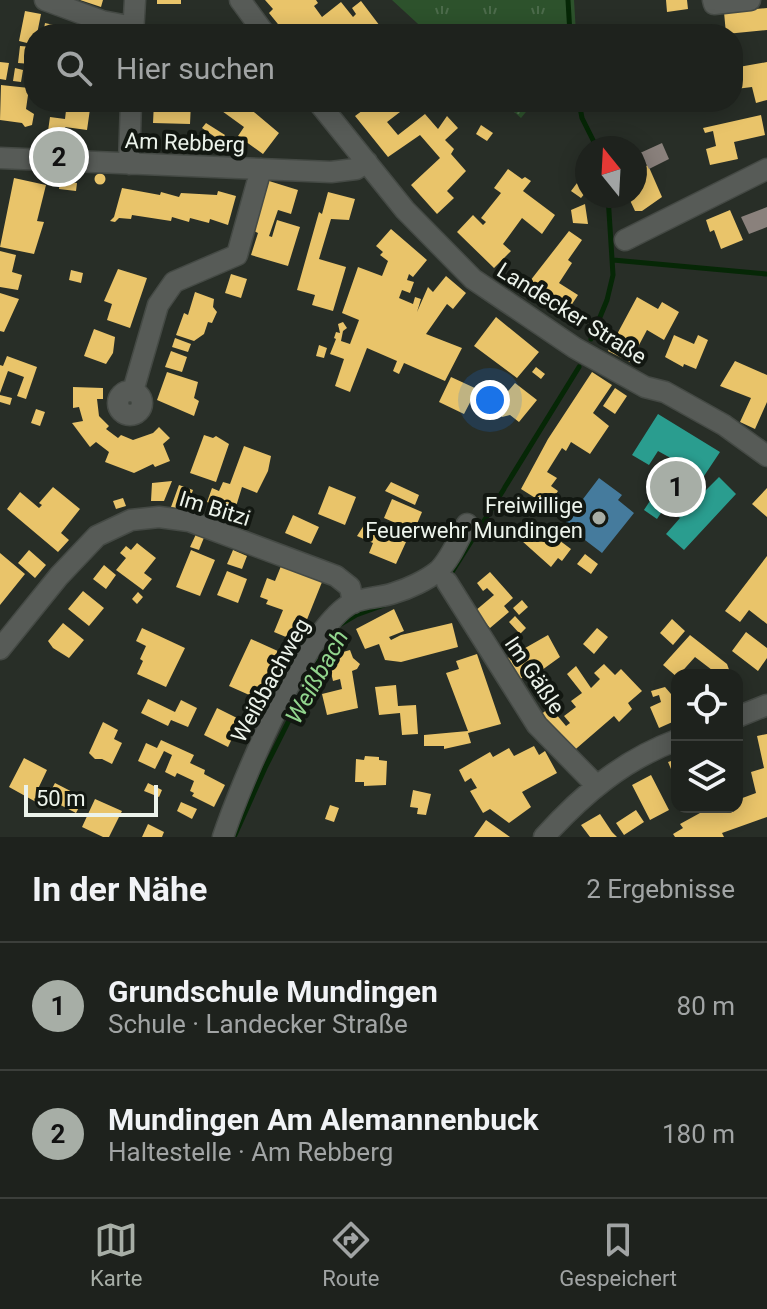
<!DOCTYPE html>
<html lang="de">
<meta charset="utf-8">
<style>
body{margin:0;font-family:Roboto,sans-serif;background:#262a26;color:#f1f3f6}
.controls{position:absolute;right:24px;bottom:24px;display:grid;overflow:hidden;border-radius:16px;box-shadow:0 4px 20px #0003}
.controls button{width:72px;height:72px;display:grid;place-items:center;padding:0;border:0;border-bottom:2px solid #3c3f3b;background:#1e221d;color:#f1f3f6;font:40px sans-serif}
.compass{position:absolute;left:575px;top:136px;width:72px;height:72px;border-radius:50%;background:#1e221d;box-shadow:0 4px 20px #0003;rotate:342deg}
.scale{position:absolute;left:24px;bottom:20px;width:134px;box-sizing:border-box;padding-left:8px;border:4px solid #ecf3eb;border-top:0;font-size:22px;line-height:28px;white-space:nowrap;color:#ecf3eb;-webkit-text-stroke:6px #121711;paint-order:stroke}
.you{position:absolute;left:490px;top:400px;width:28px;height:28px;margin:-20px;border:6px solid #fff;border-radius:50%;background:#1a73e8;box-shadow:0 0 0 12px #1a73e833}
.badge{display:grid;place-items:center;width:52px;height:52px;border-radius:50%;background:#a7aea6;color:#111;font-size:26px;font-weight:700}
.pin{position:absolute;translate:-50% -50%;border:4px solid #fff;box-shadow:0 2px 8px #0006}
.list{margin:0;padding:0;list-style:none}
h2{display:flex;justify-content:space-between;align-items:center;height:104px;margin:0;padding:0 32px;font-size:34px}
h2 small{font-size:26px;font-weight:400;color:#a1a4a4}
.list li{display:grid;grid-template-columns:52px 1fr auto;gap:24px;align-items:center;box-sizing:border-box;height:128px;padding:0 32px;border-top:2px solid #3c3f3b}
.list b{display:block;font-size:30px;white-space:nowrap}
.list p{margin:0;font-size:26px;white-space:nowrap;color:#a1a4a4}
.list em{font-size:26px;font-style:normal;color:#a1a4a4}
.icon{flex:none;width:44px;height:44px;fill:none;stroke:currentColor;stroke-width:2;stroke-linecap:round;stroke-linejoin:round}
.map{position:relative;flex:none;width:767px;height:837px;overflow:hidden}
.search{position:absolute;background:#1e221d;box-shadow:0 4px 20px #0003;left:24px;right:24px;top:24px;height:88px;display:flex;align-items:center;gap:20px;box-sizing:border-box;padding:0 28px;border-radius:32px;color:#a1a4a4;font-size:30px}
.sheet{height:360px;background:#1e221d}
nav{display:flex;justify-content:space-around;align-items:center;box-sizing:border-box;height:112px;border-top:2px solid #3c3f3b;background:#1e221d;font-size:22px;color:#a1a4a4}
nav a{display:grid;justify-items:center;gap:4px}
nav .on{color:#a7aea6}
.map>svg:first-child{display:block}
.grass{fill:url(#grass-tufts)}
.homes{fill:#e9c46a}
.schools{fill:#2a9d8f}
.public{fill:#457b9d}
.industry{fill:#8a817c}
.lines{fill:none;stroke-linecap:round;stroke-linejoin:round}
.stream{stroke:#062706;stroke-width:5}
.minor-casing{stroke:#454a45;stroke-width:23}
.minor{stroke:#575b57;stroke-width:20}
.poi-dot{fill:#a7aea6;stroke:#121711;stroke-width:3}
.labels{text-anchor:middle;stroke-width:8;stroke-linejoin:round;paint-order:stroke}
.street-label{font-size:22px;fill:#ecf3eb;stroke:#121711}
.poi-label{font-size:22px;fill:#ecf3eb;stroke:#121711;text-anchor:end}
.water-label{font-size:24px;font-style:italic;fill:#91d58d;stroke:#121711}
</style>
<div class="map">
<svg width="767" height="837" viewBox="0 0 767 837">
<defs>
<pattern id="grass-tufts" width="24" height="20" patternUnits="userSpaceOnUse" patternTransform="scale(2)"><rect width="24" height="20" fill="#2d522c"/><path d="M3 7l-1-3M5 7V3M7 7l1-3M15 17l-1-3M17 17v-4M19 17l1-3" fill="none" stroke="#4c6b4b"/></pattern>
</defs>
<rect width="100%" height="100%" fill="#282e27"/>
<path class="grass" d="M392,0h182l2,34h-147z
M503,102h31l-13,16z"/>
<path class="homes" d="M80,0h23l-2,7z
M157,0h24v4h-24z
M265,0h51l2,3 -4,3 8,11 19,-15 12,15 3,-3 -4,-6 9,-7 25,33h-31l-2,-2 -32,2 -7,-8 -10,8h-18l-17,-21 4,-4z
M666,0h21l1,9 -21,3z
M767,8v22l-41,4 -2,-22z
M25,11l16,3 -4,20h-3l-3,10 -12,-3z
M45,23l34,8 -1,3h-35z
M20,46l13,1 -2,17 -13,-1z
M0,62l9,1 -3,17 -6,-1z
M767,62v38l-11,3 -4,-16 -16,2 -3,-21z
M15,68l8,2 -2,12 -8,-1z
M1,85l28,3 -3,21 8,5 -2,11 -7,2 -3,-4 -22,-3z
M67,102h24l-4,28 -22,-3 -1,7 -16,-3 2,-14 15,2z
M154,102h37l-1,22 -37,-1z
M218,102h24l37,31 -16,21 -25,-18 6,-9 -29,-21z
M374,102h39l-26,20 11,13 27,-21 13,15 9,-13 11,12 -13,12 9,9 -3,5 15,17 -19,20 7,7 -17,16 -26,-29 29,-27 -20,-23 -32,22 -33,-41z
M761,115l4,20 -31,7 4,17 -28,6 -4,-16 10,-3 -3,-15 -8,2 -2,-5z
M206,123l19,12 -4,6 -19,-13z
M481,125l12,8 -6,8 -11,-7z
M648,165l14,32 -20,14h-7l-7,-15h7v-25z
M508,169l14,10 3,-2 6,4 -8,10 32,24 -13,19 -20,-16 -19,26 8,7 -17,17 -37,-36 16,-17 10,10 3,-3 -5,-4 20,-25 -7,-5z
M94.5 179a5.5 5.5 0 1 1 11 0a5.5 5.5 0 1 1-11 0Z
M14,178l32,7 -9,36 7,1 -10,32 -34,-7z
M580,179l7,5v7l-6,7 -10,-7z
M60,181l17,2 -1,8 -17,-2z
M269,181l29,9 -7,24 -13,-4 -9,26 3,1 5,-17 23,7 -12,39 -37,-11 7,-22 -4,-2z
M122,188l38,7 1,-3 18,5 2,-4 36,2 1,-4 18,5 -8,29 -18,-6 -1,4 -19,-5 -1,4 -17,-5 -1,4 -39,-6 -1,4 -12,-1 -4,4 -5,-1 4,-4z
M328,192l27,7 -6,21 -18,-1 -12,40 27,8 -13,44 -21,-6 3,-10 -18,-5 22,-78 3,2z
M585,204l3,20 -15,-1 -2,-13z
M730,210l13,30 -22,9 -7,-19 -4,2 -4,-12z
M391,229l36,31 -14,17 -4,-3 -2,6 7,2 -4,11 -8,-3 -3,8 14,6 2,-7 6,2 -4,13 11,-25 5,5 13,-16 20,17 -13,16 -6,-5 -21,30 36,14 -17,33 -41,-18 -5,11 -6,-3 4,-10 -30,-13 -17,44 -15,-6 9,-27 -14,-5 6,-15 -2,-1 2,-6 4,1 -2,-9 5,-2 4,6 -4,3 -2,10 9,3 9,-24 -17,-7 16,-46 24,9 6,-15 -8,-6 3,-3 -7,-6z
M569,231l13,9 -14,20 4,3 -13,20 19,12 -15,23 -40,-28z
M0,251l16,4 -4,17 10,3 -4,15 -18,-3z
M118,269l29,9 -17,50 -23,-8 5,-16 -8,-3z
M71,270l12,3 -2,10 -12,-3z
M231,274l16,5 -6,19 -16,-5z
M195,292l19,7 -1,8 4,5 -5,11 -4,-1 -4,12 -10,7 -18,-6 8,-22 4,2z
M0,293l19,6 -15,33 -4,-1z
M637,297l21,12 4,-7 17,10 -15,28 -17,-10 -17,32 -22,-11z
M496,317l43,35 -22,26 -43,-32z
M94,329l21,8 -2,16 -7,11 -22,-8z
M674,335l20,9 4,-9 10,5 -12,29 -12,-5 -1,3 -18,-10z
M175,338l16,6 -3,8 -16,-5z
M319,345l8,3 -3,10 -8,-2z
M171,351l16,6 -5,15 -17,-5z
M7,356l30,11 -11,32 -9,-3 7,-19 -16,-6 -8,22v-28l3,1z
M735,361l32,14v27l-12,27 -15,-7 11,-24 -31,-12z
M536,367l9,7 -4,5 -9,-7z
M167,372l31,10 -4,16 5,3 -5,15 -37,-16z
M592,372l20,13 -19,28 16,13 -19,28 -19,-12 -5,9 -4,-3 -15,24 10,6 -6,8 7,5 -10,15 -27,-17 27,-50z
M451,377l26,12 -13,25 -25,-12z
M515,383l22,17 -18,22 -9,-7 -8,2 -5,-7 8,-11 -2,-2z
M73,387l30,1v11h-6l2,17 10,10 -3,3 12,9 3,-3 12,5 20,-7 6,-6 11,11 -7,6 7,17 -15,6 -2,-3 -19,9 -29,-11 4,-10 -13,-10 -6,5 -18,-24 11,-2 -4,-14 -6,1z
M615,388l12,8 -12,18 -12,-8z
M0,395l12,3 -2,7 -10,-3z
M36,409l9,3 -5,14 -9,-3z
M204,435l9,3 3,-2 13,8 -13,38 -26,-9z
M244,446l27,10 -3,15 -11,22 -15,-6 -8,26 -27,-11 5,-14 7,3 4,-9 7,2z
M172,481l-8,20h-13l1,-18z
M391,482l28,13 -4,10 -30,-14z
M179,485l14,5 -8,22 -14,-5z
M329,486l27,11 -11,28 -27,-11z
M53,487l27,22 -19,24 8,7 -11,12 -51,-43 13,-17 19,16 3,-3 -3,-2z
M767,488v29l-15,-13z
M123,498l3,8 -10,3 -3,-8z
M392,499l30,13 -8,19 -30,-13z
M293,515l26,12 -8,17 -26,-11z
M368,519l14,6 -3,6 27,11 -10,22 -27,-11 4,-10 -16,-7z
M536,523l35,26 -9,12 -4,-3 -7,9 -29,-26z
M197,532l8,3 -6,15 -9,-3z
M137,543l19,15 -12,15 8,6 -9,11 -27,-20 10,-12 -6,-5 6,-7 5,4z
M29,550l17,15 -11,13 -17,-15z
M191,550l24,10 -15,36 -24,-9z
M233,550l14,6 -5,13 -15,-5z
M0,553l25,21 -25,31z
M585,554l13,10 -7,10 -14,-10z
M767,556v68l-18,-14 -9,12 -15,-11z
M104,565l12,10 -10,14 -13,-10z
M281,566l41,16 -24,60 -24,-10 9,-22 -17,-6 2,-4 -8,-3 7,-19 8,3z
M227,571l20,8 -9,24 -21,-8z
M490,572l23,26 -9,8 5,6 -19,16 -15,-17 19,-16 -7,-7 -4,3 -6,-8z
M83,591l21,17 -15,18 -21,-17z
M138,592l5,5 -6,7 -5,-5z
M522,600l6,7 -9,8 -6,-7z
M394,609l10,22 -15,6 2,3 10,-5 51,-12 6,24 -57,15 -16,-2 -6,-16 -14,5 -9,-20z
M515,616l11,12 -6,6 -11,-12z
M672,619l13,12 -12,14 -13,-12z
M63,623l21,17 -15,18 -16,-10 -5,-7z
M142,628l43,20 -19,39 -29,-13 6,-13 -3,-2 6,-13 -10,-5z
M597,628l11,9 -14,17 -11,-10z
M746,632l21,16v10l-9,13 -26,-20z
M548,635l12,22 -18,13 -1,-2 -23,12 -12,-21z
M690,635l37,29 4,11h-18l-1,-5 -17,-13 -18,20 -14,-12z
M251,639l29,13 -22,47 -29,-13z
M350,650l3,8 7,6 -3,5 -5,2 6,37 -31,7 -5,-21 20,-5 -2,-10 -7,2 -4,-17 9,-2 -2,-8z
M477,654l24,70 -33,9 3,10 -27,6v-3h-20v-11l44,-4 -22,-58 13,-4 -3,-8z
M604,664l11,11 6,-6 21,22 -14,12 4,6 -13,13 -5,-6 -44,38 -32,-37 12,-10 16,19 4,-3 -6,-7 12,-9 -5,-6 11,-8 -15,-19 9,-8 15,22 9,-9 -6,-6z
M396,685l2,21 18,-1 2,29 -16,1 -2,-22 -21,2 -4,-28z
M665,687l12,14v19l-18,8 -9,-21 11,-5 -2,-7 -6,2 -2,-6z
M148,699l27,13 6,-12 16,8 -9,19 -17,-7 -3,6 -27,-13z
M217,708l24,12 -13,27 -24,-12z
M103,722l15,8 -4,9 8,4 -10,21 -10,-5h-7l-6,-6z
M767,734v83l-45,16 2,4h-49l-2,-3 10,-6 -3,-4 20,-11 -2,-6h39v-7l19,-7 -5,-21 13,-4 -7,-32z
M161,740l33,15 -4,8 15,7 -1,4 21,11 -11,22 -22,-11 2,-3 -4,-2 4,-10 -17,-8 -2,4 -10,-5 7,-17 -8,-4 -9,18 -17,-8 8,-18 11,5z
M534,746l5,9 6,-4 12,22 -35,19 9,15 -22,16 -19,-14 -7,4 -13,-22 7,-3 -6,-10 -6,4 -6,-12 31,-18 3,5 16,-9 5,8z
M365,756l14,1v3l8,1 -1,24 -22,1v-4h-9l1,-23 8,1z
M24,758l23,12 -10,21 3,2 -4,9 -27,-15z
M677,759v24l-9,-21z
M651,775l18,35 -19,10 -18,-35z
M55,783l29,15 -8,15 -29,-15z
M148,783l14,7 -3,7 -15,-6z
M413,790l18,4 -5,21 -9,-1 1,-6 -8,-1z
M95,799l27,12 -13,26h-6l-21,-10z
M181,802l16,7 -5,10 -15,-8z
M330,805l9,3 -5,14 -9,-3z
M636,810l8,12 -20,13 -8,-12z
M600,814l12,18 5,5h-27l-9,-12z
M486,820l24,17h-36z
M148,824l16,8 -2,5h-20z"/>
<path class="schools" d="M658,414l62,38 -18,27 -14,-10 -7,12 23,11 15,-15 17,17 -52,56 -18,-16 14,-16 -15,-11 -8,12 -13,-9 32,-49 -18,-10 -9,14 -17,-10z"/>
<path class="public" d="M599,478l23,17 -4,5 16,13 -32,40 -38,-29z"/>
<path class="industry" d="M662,143l7,16 -20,10 -9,-16z
M767,207v20l-18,7 -8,-17z"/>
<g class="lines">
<path class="stream" d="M568,0l2,34
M579,102l3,16 15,30
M613,260l153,14
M591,339l16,-39 6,-25 -5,-79
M505,487l74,-120
M447,575l5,-3 52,-83
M339,625l17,-10 28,-10
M234,837l31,-69 66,-131"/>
<g class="minor-casing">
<path id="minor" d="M45,0l57,21 31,6
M240,0l25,34
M713,0l1,4 36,-4
M133,34l2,-34
M318,102l87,108 68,69 102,69 70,39 20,5 59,33 43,31
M0,158l331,14 25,-3 11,-7
M129,164l2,-62
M625,240l142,-71
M118 403a12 12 0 1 1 24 0a12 12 0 1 1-24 0Z
M133,391l25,-86 16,-23 63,-27 24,-86
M447,582l90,143 59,60
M0,649l59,-73 38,-40 34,-16 28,-3 30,4 147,55 14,11 3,16
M737,717l30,-12
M223,837c17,-51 83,-211 129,-234 12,-6 29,-5 42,-10 14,-4 33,-13 44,-22 12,-11 21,-33 29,-47
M544,837c38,-42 79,-77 133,-97"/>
</g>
<use href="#minor" class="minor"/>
</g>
<circle class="poi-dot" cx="599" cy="518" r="8"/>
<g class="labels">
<g class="street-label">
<text transform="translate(185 142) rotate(2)" y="8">Am Rebberg</text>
<text transform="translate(572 313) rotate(32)" y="8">Landecker Straße</text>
<text transform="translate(215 508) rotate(17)" y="8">Im Bitzi</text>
<text transform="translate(535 675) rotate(56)" y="8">Im Gäßle</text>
<text transform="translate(270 680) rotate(-61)" y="8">Weißbachweg</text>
</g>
<g class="poi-label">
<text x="583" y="513">Freiwillige<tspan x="583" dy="25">Feuerwehr Mundingen</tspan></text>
</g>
<g class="water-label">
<text transform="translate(317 677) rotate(-61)" y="8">Weißbach</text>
</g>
</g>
</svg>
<div class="controls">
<button><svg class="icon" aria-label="locate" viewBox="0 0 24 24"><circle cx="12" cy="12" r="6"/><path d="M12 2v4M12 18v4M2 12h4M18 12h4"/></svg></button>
<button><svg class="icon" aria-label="layers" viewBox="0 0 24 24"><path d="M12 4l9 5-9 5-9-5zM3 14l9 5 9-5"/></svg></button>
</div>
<svg class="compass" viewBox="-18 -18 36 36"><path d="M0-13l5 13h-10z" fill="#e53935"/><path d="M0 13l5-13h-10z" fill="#a1a4a4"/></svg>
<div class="scale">50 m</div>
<div class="you"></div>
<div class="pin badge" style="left:676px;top:487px">1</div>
<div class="pin badge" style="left:59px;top:157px">2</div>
<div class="search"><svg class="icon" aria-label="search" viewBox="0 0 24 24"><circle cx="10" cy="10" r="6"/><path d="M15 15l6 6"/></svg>Hier suchen</div>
</div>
<section class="sheet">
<h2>In der Nähe<small>2 Ergebnisse</small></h2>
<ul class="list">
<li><span class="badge">1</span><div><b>Grundschule Mundingen</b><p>Schule · Landecker Straße</p></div><em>80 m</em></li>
<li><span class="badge">2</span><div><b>Mundingen Am Alemannenbuck</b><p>Haltestelle · Am Rebberg</p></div><em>180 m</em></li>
</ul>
</section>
<nav>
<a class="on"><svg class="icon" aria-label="map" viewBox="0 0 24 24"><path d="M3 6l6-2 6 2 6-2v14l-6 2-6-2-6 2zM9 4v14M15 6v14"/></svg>Karte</a>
<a><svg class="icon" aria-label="directions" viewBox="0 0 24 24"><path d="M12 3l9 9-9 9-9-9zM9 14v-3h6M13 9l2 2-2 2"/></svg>Route</a>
<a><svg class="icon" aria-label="saved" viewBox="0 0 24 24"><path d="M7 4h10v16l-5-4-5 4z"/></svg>Gespeichert</a>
</nav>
